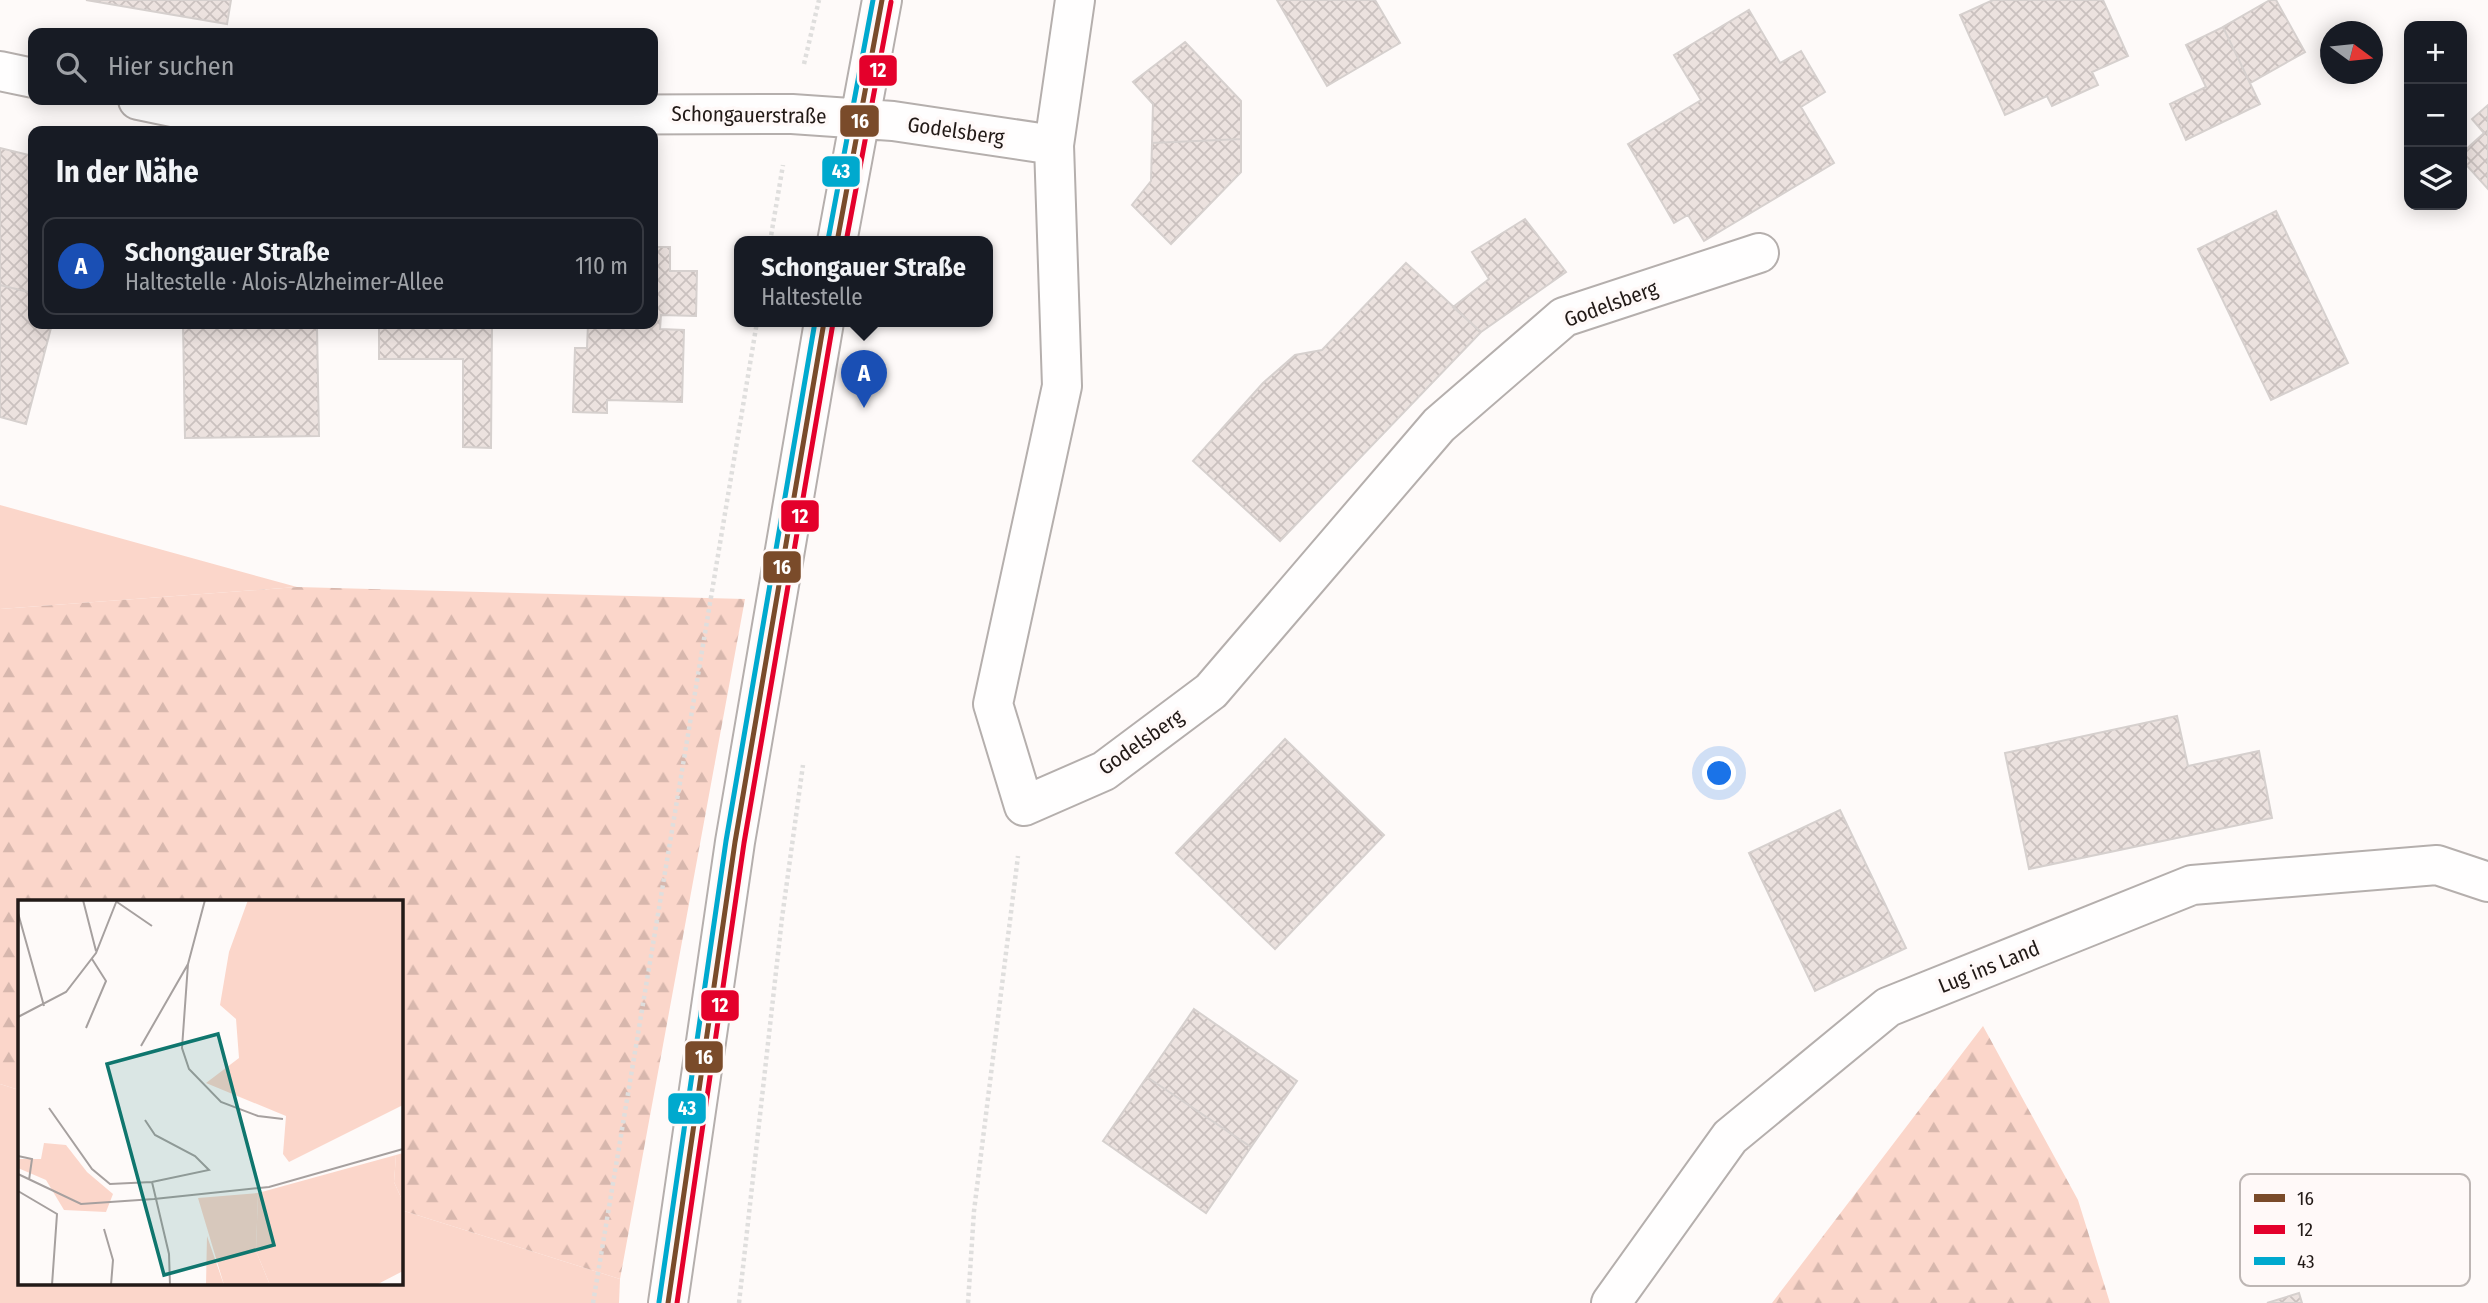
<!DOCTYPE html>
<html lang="de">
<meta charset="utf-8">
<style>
body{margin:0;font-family:"Fira Sans Condensed",sans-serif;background:#20242c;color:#f1f3f6}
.controls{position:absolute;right:21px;top:21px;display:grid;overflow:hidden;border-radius:14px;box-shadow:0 4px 18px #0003}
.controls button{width:63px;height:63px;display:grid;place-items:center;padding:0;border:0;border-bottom:2px solid #363941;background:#171b24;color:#f1f3f6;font:35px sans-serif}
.compass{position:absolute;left:2320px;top:21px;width:63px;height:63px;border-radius:50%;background:#171b24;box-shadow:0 4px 18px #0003;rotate:105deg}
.you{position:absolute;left:1720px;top:774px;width:24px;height:24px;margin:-18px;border:5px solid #fff;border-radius:50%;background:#1a73e8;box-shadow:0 0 0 10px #1a73e833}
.badge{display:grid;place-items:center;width:46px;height:46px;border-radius:50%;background:#0b8043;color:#fff;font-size:23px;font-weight:700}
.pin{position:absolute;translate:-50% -58px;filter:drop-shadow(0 2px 4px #0008)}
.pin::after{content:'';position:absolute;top:37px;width:24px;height:21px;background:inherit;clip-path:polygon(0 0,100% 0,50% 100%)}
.popup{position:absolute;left:734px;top:236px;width:259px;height:91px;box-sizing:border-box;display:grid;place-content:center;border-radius:14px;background:#171b24;filter:drop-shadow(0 2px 5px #0005);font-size:23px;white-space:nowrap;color:#9ea1a6}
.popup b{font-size:26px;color:#f1f3f6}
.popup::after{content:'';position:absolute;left:50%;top:100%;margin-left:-14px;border:14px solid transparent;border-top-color:#171b24}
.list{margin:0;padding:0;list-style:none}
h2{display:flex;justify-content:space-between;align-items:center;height:91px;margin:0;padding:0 28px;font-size:30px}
h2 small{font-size:23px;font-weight:400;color:#9ea1a6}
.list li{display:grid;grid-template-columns:46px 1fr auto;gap:21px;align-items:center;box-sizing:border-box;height:98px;margin:0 14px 14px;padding:0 14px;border:2px solid #363941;border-radius:14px}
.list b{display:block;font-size:26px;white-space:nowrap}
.list p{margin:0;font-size:23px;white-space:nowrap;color:#9ea1a6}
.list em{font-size:23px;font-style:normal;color:#9ea1a6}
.icon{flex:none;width:38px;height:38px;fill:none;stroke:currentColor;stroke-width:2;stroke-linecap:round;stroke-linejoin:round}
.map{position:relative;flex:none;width:2488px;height:1303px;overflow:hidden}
.search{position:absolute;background:#171b24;box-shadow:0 4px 18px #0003;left:28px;top:28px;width:630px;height:77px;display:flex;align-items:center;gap:18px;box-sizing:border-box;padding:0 24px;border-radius:14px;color:#9ea1a6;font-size:26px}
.panel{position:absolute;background:#171b24;box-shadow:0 4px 18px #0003;left:28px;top:126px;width:630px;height:203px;border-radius:14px}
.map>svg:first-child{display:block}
.grass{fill:#fbd6ca}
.forest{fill:url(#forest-firs)}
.building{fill:url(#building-cross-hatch);stroke:#d6d0ce;stroke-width:2}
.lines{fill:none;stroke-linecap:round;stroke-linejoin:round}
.minor-casing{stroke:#b5afad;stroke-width:42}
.path{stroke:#dfdedd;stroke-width:4.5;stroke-dasharray:3.5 3.5;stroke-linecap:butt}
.minor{stroke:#fffefe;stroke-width:38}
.bus-1-casing{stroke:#fff9f8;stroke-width:10}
.bus-2-casing{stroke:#fff9f8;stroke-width:10}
.bus-3-casing{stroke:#fff9f8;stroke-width:10}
.bus-1{stroke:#7a4b2a;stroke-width:5}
.bus-2{stroke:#e4002b;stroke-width:5}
.bus-3{stroke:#00a9ce;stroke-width:5}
.labels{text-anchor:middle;stroke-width:7;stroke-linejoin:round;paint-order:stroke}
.street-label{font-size:21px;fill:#221a17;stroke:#fff9f8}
.inset-road{fill:none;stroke:#a6a09f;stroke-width:2}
.view{fill:#0f766e;fill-opacity:0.15;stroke:#0f766e;stroke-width:3.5}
.inset-edge{fill:none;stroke:#221a17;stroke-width:3.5}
.key{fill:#fff9f8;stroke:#bdb6b4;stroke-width:2}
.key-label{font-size:19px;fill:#221a17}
.line-badge{stroke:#fff9f8;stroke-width:2.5}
.badge-label{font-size:19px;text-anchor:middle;font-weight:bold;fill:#fff}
</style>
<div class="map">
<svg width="2488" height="1303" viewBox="0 0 2488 1303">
<defs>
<pattern id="forest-firs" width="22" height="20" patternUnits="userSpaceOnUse" patternTransform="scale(1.75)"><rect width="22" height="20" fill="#fbd6ca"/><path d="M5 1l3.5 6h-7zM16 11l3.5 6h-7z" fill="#d7b7ad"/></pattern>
<pattern id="building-cross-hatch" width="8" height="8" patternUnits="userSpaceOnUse" patternTransform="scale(1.75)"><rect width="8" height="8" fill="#ece2df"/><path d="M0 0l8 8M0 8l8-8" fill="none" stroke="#cac1bf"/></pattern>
</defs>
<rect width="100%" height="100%" fill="#fefaf9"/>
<path class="grass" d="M0,505l297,82 -297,22z
M0,1084l19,6v194h382v-74l219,69 -1,24h-619z"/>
<path class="forest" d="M297,587l448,12 -125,680 -219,-69v-308h-382v188l-19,-6v-475z
M1983,1026l95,174 32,103h-338z"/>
<path class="building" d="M86,0h145l-4,24z
M1277,0h98l25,43 -73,43z
M1993,0h110l25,56 -36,16 6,13 -46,21 -5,-10 -42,19 -45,-100z
M2270,0h6l29,52 -55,31 -27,-56z
M1749,10l31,53 21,-12 24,41 -24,15 33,56 -130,78 -16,-26 -14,8 -46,-79 73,-44 -27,-45z
M2223,27l37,77 -74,36 -16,-36 36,-17 -20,-42z
M1185,42l56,59v38l-89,4 1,-39 -20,-22z
M2488,105v84l-26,-29v-7l22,-20 -12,-14z
M1241,139v33l-70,72 -39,-39 19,-24 1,-38z
M0,148l33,8 -1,137 -32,-8z
M2276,211l72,152 -77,37 -73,-151z
M1525,219l41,53 -85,60 -28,-25 36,-28 -17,-27z
M653,247h17v24h27l-1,45 -35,-1 -1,14 24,1 -2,72 -75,-2v13l-34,-1 2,-64h12l1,-24h65z
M1406,263l75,69 -201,209 -87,-80 70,-78 32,-28 27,-5z
M0,285l33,8v31h19l-26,100 -26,-7z
M183,324h127v4h7l2,108 -134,2z
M379,324h113l-1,124 -28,-1v-88h-84z
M2177,716l11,50 71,-15 13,67 -243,51 -24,-116z
M1285,739l99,96 -109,114 -99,-96z
M1840,810l66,138 -91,43 -66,-138z
M1194,1009l103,72 -46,66 -104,-70z
M1147,1077l104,70 -45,66 -103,-72z
M2299,1293l3,10h-35z"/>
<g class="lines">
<g class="minor-casing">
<path id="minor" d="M1075,0l-21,145 8,241 -69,318 31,102 80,-35 107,-80 228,-266 125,-108 195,-64
M0,71l33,7
M138,100l77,16 577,-2 101,7 161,24
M837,242l45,-242
M668,1303l67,-461 89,-520
M1611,1303l119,-166 158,-130 304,-122 245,-20 51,17"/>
</g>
<path class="path" d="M804,64l15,-64
M770,242l13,-77
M593,1303l164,-981
M739,1303l43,-385 21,-153
M968,1303l6,-92 44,-355"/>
<use href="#minor" class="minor"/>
<g class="bus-1-casing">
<path id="bus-1" d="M837,242l45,-242
M668,1303l67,-461 89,-520"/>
</g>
<g class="bus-2-casing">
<path id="bus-2" d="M846,242l45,-240
M677,1303l67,-460 89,-520"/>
</g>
<g class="bus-3-casing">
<path id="bus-3" d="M828,240l45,-240
M659,1302l67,-461 89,-519"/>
</g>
<use href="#bus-1" class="bus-1"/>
<use href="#bus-2" class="bus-2"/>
<use href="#bus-3" class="bus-3"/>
</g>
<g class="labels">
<g class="street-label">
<text transform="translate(749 115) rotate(1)" y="7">Schongauerstraße</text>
<text transform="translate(956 131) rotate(8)" y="7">Godelsberg</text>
<text transform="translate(1611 304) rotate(-20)" y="7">Godelsberg</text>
<text transform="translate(1141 742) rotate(-35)" y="7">Godelsberg</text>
<text transform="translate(1989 967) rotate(-22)" y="7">Lug ins Land</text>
</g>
</g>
<g transform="translate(18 900)">
<rect width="385" height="385" fill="#fefaf9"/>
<path d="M378,255l-2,27 9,20v69l-27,14h-106l-14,-34 2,-58zM189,336l17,49h-18z" fill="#fbd6ca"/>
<path d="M230,0h155v205l-114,57 -6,-8 3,-38 -80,-33 33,-25 -3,-39 -16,-14 9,-53zM26,243l22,2 21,27 26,22 -7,18 -42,-2 -18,-30 -28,-12v-9h23zM385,253v49l-9,-20 2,-27zM240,293l-2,58 14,34h-46l-26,-87z" fill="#fbd6ca"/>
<path class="inset-road" d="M65,0l13,51M99,2l35,24M0,13l26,93M170,64l-6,84 7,21 32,33 37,14 25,3M0,117l48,-25 30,-39 21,-53M68,128l20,-47 -14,-22M123,146l47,-82 17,-64M31,208l43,61 18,15 42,-2 57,-12 -14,-14 -40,-21 -10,-15M0,256l14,3 -3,21M0,274l63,30 73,-5 115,-12 134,-38M134,282l17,72 1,31M0,291l39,23 -5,71M86,329l9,31 -2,25"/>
<path class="view" d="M200,134l56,211 -110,30 -57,-211z"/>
<rect width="385" height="385" class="inset-edge"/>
</g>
<rect x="2240" y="1174" width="230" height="112" rx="10" class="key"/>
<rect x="2254" y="1194" width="31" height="8" fill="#7a4b2a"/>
<rect x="2254" y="1225" width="31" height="9" fill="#e4002b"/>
<rect x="2254" y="1257" width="31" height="8" fill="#00a9ce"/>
<g class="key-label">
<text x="2297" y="1205">16</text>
<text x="2297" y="1236">12</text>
<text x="2297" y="1268">43</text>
</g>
<g class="line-badge">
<rect x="858" y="54" width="40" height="33" rx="7" fill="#e4002b"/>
<rect x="839" y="104" width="41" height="34" rx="7" fill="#7a4b2a"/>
<rect x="821" y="155" width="40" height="33" rx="7" fill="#00a9ce"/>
<rect x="780" y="499" width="40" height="34" rx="7" fill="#e4002b"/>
<rect x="762" y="550" width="40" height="34" rx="7" fill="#7a4b2a"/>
<rect x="700" y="989" width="40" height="33" rx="7" fill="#e4002b"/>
<rect x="684" y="1040" width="40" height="34" rx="7" fill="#7a4b2a"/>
<rect x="667" y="1092" width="40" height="33" rx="7" fill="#00a9ce"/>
</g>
<g class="badge-label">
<text x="878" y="77">12</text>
<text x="860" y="128">16</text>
<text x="841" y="178">43</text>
<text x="800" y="523">12</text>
<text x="782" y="574">16</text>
<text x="720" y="1012">12</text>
<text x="704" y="1064">16</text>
<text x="687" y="1115">43</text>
</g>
</svg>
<div class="controls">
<button>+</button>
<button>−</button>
<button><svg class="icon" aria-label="layers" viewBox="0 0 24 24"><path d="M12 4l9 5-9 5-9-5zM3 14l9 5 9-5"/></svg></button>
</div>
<svg class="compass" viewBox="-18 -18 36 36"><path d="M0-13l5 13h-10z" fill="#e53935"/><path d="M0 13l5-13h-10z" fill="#9ea1a6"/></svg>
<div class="you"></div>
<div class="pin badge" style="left:864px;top:408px;background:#1a4fb4">A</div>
<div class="popup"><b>Schongauer Straße</b>Haltestelle</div>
<div class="search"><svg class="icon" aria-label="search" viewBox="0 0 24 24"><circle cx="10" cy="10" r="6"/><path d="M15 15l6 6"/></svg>Hier suchen</div>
<section class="panel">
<h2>In der Nähe<small></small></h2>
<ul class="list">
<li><span class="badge" style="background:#1a4fb4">A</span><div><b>Schongauer Straße</b><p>Haltestelle · Alois-Alzheimer-Allee</p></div><em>110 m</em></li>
</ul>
</section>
</div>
